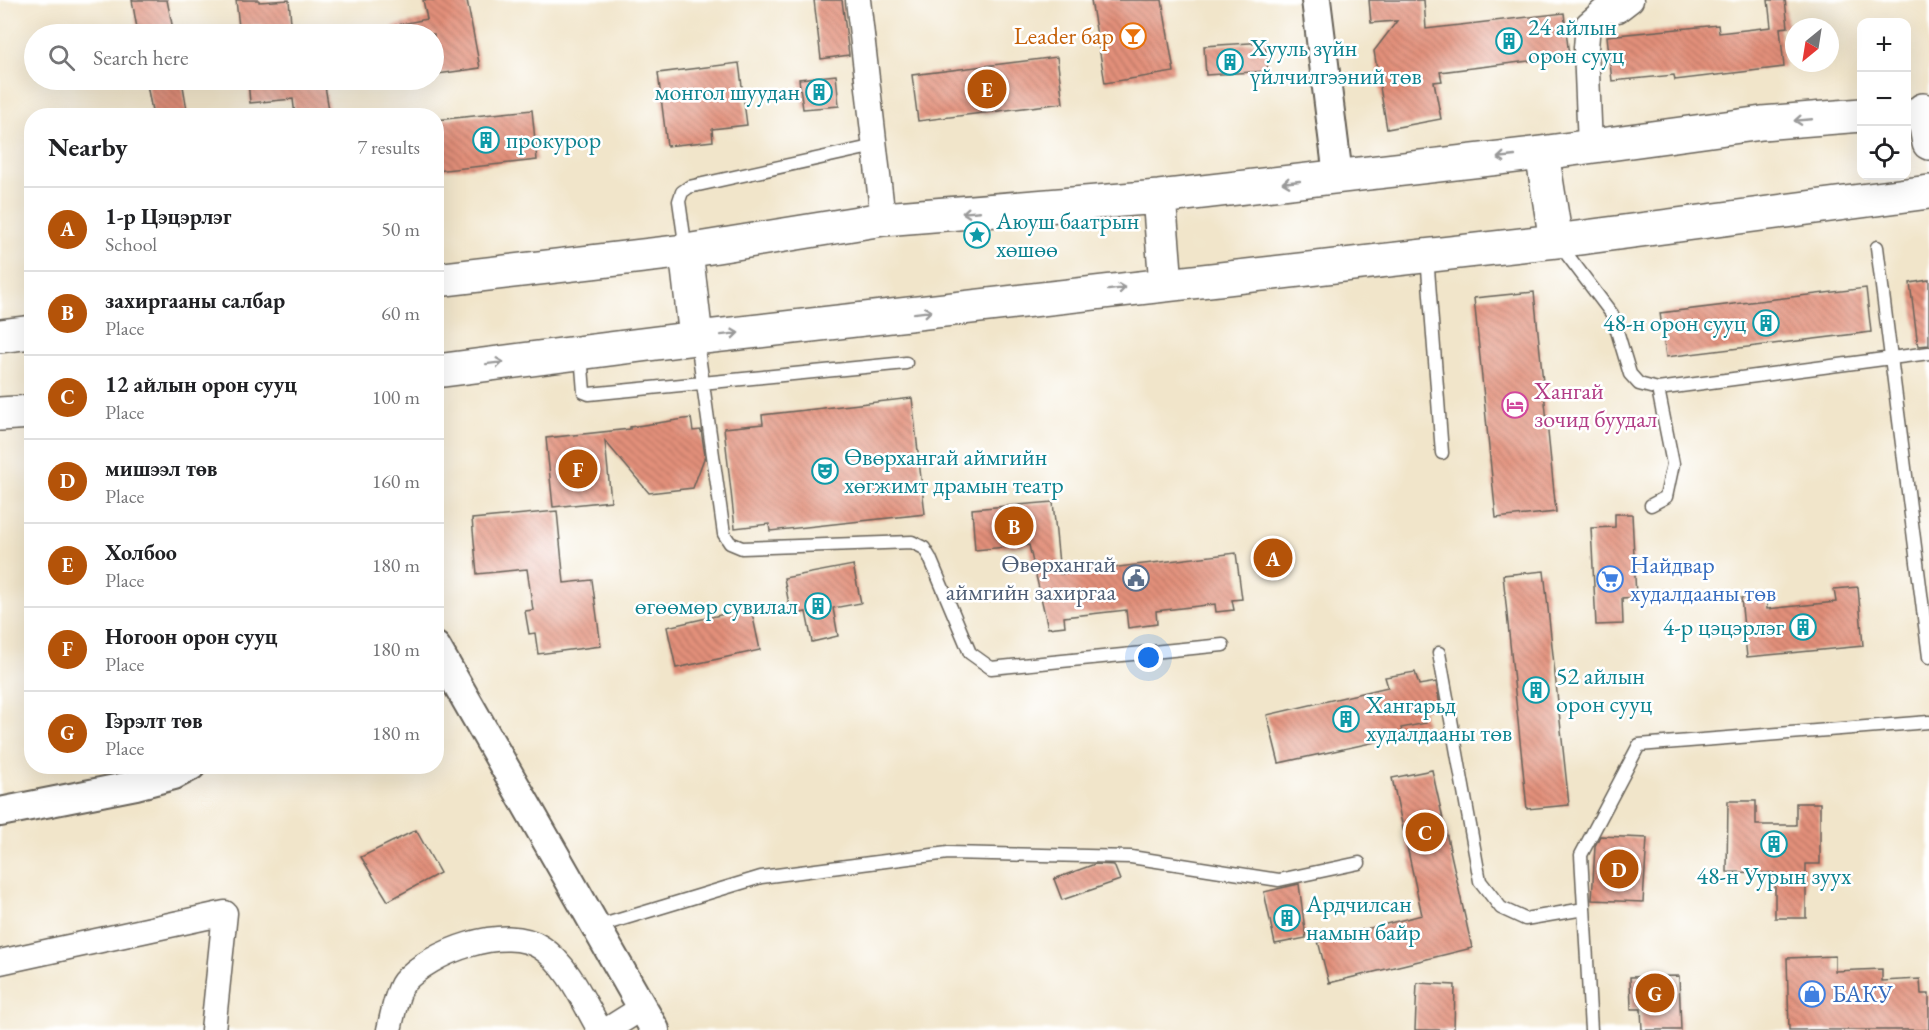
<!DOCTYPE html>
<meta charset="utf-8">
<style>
body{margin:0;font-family:"EB Garamond",serif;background:#f6f6f6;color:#202124}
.controls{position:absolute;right:18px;top:18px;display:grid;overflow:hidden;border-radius:12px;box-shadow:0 6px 24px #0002}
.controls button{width:54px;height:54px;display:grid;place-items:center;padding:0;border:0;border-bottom:2px solid #e0e0e0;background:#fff;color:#202124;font:30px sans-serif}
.compass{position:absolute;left:1785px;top:18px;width:54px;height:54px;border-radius:50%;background:#fff;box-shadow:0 6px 24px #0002;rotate:210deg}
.you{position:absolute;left:1149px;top:658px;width:21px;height:21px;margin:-15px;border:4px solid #fff;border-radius:50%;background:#1a73e8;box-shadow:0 0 0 9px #1a73e833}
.badge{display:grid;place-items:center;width:39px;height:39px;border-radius:50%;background:#b45309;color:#fff;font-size:20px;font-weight:700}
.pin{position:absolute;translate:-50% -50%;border:3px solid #fff;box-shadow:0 2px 6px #0006}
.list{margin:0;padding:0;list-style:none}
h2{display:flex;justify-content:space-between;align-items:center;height:78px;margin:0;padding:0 24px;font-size:26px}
h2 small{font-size:20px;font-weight:400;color:#757577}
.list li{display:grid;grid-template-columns:39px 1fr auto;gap:18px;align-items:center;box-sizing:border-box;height:84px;padding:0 24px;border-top:2px solid #e0e0e0}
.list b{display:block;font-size:22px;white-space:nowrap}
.list p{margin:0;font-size:20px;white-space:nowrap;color:#757577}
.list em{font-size:20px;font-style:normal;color:#757577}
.icon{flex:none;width:33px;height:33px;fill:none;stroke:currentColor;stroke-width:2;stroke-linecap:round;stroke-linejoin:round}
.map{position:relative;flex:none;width:1929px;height:1030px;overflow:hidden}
.search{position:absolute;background:#fff;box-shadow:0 6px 24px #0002;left:24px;top:24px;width:420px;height:66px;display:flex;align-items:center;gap:15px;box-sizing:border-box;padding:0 21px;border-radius:33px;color:#757577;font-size:22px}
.panel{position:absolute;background:#fff;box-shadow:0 6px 24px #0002;left:24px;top:108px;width:420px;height:666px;border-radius:24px}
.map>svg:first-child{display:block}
.building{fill:url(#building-back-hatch)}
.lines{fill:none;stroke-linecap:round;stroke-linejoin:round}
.service-casing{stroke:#676259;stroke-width:15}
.minor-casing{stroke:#676259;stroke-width:27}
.tertiary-casing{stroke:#676259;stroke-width:32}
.secondary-casing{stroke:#676259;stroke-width:36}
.service{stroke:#fff;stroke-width:12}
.minor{stroke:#fff;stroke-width:24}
.tertiary{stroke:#fff;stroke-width:28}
.secondary{stroke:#fff;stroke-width:33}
.oneway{stroke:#999}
.labels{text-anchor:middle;stroke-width:5;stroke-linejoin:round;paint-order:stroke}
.culture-label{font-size:24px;fill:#0d838f;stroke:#fff;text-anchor:start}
.food-label{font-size:24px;fill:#c56008;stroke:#fff;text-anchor:end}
.hotel-label{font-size:24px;fill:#b23c85;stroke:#fff;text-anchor:start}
.service-label{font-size:24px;fill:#4e5e75;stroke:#fff;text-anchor:end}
.shop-label{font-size:24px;fill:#366cbe;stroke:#fff;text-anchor:start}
</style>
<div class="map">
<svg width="1929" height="1030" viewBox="0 0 1929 1030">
<defs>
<pattern id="building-back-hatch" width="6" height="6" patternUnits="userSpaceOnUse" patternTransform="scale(1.5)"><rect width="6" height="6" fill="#e3907a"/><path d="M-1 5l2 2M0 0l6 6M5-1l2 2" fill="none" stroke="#b77563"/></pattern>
</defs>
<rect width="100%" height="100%" fill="#fff"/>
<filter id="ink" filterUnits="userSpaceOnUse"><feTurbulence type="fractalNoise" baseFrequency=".0167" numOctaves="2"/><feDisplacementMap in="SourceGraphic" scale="12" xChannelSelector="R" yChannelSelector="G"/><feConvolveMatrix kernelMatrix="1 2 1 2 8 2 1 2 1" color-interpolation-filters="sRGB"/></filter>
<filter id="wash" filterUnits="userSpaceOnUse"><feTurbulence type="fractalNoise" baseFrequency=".008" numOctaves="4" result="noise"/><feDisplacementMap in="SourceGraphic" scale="24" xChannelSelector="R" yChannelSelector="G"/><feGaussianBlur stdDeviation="1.35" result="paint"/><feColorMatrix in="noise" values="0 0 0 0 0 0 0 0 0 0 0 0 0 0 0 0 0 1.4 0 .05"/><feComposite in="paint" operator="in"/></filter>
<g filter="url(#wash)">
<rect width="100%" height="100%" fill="#f1e5ca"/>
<g id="blocks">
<path class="building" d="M132,0h35l7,34h-36z
M236,0h23v2l30,-2 3,34h-29l-2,-9 -22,2z
M423,0h44l13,68 -42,6 -4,-17v-23h-42v-8l35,-7z
M814,0h28l7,55 -28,4z
M1091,0h71l12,72 -69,11z
M1369,0h55l2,29 138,-16 5,43 -129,16 2,9 -8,1 7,37 -54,10 -13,-78 23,-30 -26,2z
M1768,0h17l3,27 -8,1 4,39 -109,13 -1,-5 -62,6 -5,-45 111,-11 1,8 52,-6z
M1265,42l3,29 -62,4 -2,-29z
M1057,57l6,46 -145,18 -6,-46z
M739,63l8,62 -35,4 1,12 -46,5 -9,-73z
M836,75l3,31 -36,3 -4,-30z
M146,80h36l6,36h-35z
M248,80h76l6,36h-35l-2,-17 -43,4z
M532,110l5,50 -101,11v-51z
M1929,280v65l-11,1 -8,-63z
M1866,288l5,44 -205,25 -6,-44z
M1534,292l22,220 -60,6 -22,-220z
M912,398l13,116 -155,17 -1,-7 -34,4 -11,-100 39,-4 -1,-9z
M691,418l2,13 8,-1 4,26 -12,32 -44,5 -44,-52 6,60 -58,6 -7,-69 84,-9v-2z
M1053,502l7,72 176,-21 6,46 -10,1 2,10 -18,2 -1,-8 -59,7 1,13 -29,4 -2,-18 -62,7 1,9 -17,2 -19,-83 -54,5 -3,-41z
M557,511l7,72 28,-3 9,66 -63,8 -3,-21 -6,1 -4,-23 8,-1 -6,-41 -50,5 -5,-55z
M1615,514h17l4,83 -14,1 1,26 -27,1 -5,-97 24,-1z
M853,565l8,38 -28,5 5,28 -26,6 -6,-30 -15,3 -7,-37z
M1544,571l25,234 -42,4 -24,-234z
M1858,587l5,59 -116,11 -6,-59 25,-2 1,13 69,-7 -2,-13z
M751,608l9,42 -84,18 -9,-41z
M1415,672l4,13 17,-3 4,24 -17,4 3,13 -25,5 2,8 -124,27 -12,-48 121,-28 -3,-10z
M1432,770l40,178 -143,35 -11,-42 104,-26 -30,-137z
M1728,801h28v24h40v-22h24v61h-14v54h-31v-45l-48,-1z
M416,830l24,43 -52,28 -27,-44z
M1600,836l47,2 -4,64 -51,-2 3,-54z
M1095,864l19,1 6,15 -58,20 -8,-21z
M1299,884l7,54 -31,6 -11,-52z
M1835,956v15l47,-2v12l38,-2 1,15h8v36h-140l-2,-72z
M1679,976l2,54h-39l-1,-21h-10l-1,-32z
M1417,983l38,2 -1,45h-39z"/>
</g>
</g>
<g filter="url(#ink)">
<use href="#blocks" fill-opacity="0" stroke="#676259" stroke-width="1.5"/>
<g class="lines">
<g class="service-casing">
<path id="service" d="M1559,244l53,70 18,60 9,10 19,5 271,-36
M1877,247l52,410
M686,250l-7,-49 3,-9 7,-5 186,-41
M1427,256l15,197
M697,341l27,193 6,9 12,5 170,-6 12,6 6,10 40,95 21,15 232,-23
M581,354l3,38 5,2 317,-31
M1651,505l15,-8 7,-33 -15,-75
M1439,653l41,228 21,27 24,11 59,-10
M596,927l165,-50 187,-24 183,4 148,23 80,-17
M1591,1030l-10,-175 58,-110 290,-23"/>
</g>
<g class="minor-casing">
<path id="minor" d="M858,0l25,219
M1590,147l-4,-99 2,-24 15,-13 15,-1 13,-10
M0,962l225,-49 -12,117
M389,1030c3,-12 8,-39 15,-48 26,-30 102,-59 138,-34 27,18 42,55 58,82
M607,1030l35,-22"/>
</g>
<g class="tertiary-casing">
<path id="tertiary" d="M1316,0l22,176
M436,647l219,383
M0,812l136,-27 38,-10 17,-9"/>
</g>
<g class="secondary-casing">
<path id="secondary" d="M1923,110l6,33
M1542,153l14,88
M1159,197l7,87
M686,251l10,87
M436,280l250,-29 197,-32 276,-22 383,-44 220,-30 100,-8
M0,336l32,-4
M436,371l260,-33 860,-97 373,-49
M0,414l32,-2"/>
</g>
<use href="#service" class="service"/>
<use href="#minor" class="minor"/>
<use href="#tertiary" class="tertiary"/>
<use href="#secondary" class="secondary"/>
</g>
<defs><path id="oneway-shaft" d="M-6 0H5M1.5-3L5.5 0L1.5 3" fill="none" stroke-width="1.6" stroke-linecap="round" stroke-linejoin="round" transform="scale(1.5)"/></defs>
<g class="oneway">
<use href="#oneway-shaft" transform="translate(1803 120) rotate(175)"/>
<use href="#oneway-shaft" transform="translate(1506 157) rotate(174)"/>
<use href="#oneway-shaft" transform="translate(1291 182) rotate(174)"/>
<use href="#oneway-shaft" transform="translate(971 212) rotate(175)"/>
<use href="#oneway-shaft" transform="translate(1117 289) rotate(-7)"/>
<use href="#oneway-shaft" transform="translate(923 312) rotate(-7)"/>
<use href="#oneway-shaft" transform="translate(730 334) rotate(-7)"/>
<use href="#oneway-shaft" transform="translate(495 363) rotate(-7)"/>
</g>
</g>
<defs>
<g id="bar-ring" transform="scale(1.35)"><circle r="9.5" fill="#fff" stroke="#e8710a" stroke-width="1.5"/><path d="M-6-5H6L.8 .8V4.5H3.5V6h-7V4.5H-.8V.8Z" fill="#e8710a"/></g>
<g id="building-ring" transform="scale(1.35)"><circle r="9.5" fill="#fff" stroke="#0f9aa8" stroke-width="1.5"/><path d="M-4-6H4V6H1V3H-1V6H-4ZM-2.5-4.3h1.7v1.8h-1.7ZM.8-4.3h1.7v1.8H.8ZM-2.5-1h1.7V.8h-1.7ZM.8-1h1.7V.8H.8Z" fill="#0f9aa8"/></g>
<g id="sight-ring" transform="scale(1.35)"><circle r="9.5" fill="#fff" stroke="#0f9aa8" stroke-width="1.5"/><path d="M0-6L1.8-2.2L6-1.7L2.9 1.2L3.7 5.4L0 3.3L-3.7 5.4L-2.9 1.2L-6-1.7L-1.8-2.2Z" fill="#0f9aa8"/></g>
<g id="hotel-ring" transform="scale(1.35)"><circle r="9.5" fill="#fff" stroke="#d1479c" stroke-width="1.5"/><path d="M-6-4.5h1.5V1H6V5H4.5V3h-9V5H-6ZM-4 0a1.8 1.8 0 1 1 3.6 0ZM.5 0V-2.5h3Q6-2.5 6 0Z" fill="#d1479c"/></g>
<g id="theatre-ring" transform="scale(1.35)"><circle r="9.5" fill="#fff" stroke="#0f9aa8" stroke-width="1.5"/><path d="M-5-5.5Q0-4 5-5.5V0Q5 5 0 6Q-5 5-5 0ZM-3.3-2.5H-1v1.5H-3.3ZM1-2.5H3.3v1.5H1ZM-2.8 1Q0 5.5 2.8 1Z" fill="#0f9aa8"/></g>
<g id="civic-ring" transform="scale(1.35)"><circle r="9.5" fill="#fff" stroke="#5c6f8a" stroke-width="1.5"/><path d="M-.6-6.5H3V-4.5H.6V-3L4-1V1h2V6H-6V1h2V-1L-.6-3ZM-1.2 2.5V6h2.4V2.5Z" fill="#5c6f8a"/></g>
<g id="supermarket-ring" transform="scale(1.35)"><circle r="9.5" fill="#fff" stroke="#3f7fe0" stroke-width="1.5"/><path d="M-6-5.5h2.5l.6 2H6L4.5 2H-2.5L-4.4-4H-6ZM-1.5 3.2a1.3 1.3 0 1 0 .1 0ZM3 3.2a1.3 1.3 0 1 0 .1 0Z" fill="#3f7fe0"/></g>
<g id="shop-ring" transform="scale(1.35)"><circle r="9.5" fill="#fff" stroke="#3f7fe0" stroke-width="1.5"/><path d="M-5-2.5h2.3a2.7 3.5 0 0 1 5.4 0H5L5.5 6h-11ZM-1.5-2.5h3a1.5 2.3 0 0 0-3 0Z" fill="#3f7fe0"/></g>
</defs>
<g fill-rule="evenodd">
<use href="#bar-ring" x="1133" y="36"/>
<use href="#building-ring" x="1509" y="41"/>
<use href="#building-ring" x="1230" y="62"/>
<use href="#building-ring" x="819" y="92"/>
<use href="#building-ring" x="486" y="140"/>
<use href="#sight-ring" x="977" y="235"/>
<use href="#building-ring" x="1766" y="323"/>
<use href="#hotel-ring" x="1515" y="405"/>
<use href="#theatre-ring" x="825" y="471"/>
<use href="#civic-ring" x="1136" y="578"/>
<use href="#supermarket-ring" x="1610" y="579"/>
<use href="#building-ring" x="818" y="606"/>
<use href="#building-ring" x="1803" y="627"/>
<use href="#building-ring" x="1536" y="690"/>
<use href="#building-ring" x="1346" y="719"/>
<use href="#building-ring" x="1774" y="844"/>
<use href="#building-ring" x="1287" y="918"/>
<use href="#shop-ring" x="1812" y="994"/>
</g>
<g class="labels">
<g class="culture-label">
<text x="1528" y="35">24 айлын<tspan x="1528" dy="28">орон сууц</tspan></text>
<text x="1250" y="56">Хууль зүйн<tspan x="1250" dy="28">үйлчилгээний төв</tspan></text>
<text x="800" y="100" text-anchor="end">монгол шуудан</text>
<text x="506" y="148">прокурор</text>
<text x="996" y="229">Аюуш баатрын<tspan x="996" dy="28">хөшөө</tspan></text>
<text x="1746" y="331" text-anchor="end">48-н орон сууц</text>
<text x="844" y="465">Өвөрхангай аймгийн<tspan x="844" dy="28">хөгжимт драмын театр</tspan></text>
<text x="798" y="614" text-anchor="end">өгөөмөр сувилал</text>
<text x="1784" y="635" text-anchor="end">4-р цэцэрлэг</text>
<text x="1556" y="684">52 айлын<tspan x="1556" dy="28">орон сууц</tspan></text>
<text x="1366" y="713">Хангарьд<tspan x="1366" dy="28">худалдааны төв</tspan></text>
<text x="1774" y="884" text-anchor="middle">48-н Уурын зуух</text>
<text x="1306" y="912">Ардчилсан<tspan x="1306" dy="28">намын байр</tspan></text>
</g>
<g class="food-label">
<text x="1114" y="44">Leader бар</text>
</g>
<g class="hotel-label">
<text x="1534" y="399">Хангай<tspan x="1534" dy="28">зочид буудал</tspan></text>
</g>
<g class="service-label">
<text x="1116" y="572">Өвөрхангай<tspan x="1116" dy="28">аймгийн захиргаа</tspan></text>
</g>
<g class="shop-label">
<text x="1630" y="573">Найдвар<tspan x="1630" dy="28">худалдааны төв</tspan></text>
<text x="1832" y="1002">БАКУ</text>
</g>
</g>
</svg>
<div class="controls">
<button>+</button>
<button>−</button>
<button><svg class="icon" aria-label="locate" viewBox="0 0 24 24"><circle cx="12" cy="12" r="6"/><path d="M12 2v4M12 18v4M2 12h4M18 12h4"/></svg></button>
</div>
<svg class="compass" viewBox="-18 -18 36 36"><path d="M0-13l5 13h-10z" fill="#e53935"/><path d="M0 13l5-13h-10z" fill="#757577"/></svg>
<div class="you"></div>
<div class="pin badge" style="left:1273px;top:558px">A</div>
<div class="pin badge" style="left:1014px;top:526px">B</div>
<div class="pin badge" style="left:1425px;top:832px">C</div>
<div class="pin badge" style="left:1619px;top:869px">D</div>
<div class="pin badge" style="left:987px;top:89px">E</div>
<div class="pin badge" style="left:578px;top:469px">F</div>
<div class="pin badge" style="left:1655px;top:993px">G</div>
<div class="search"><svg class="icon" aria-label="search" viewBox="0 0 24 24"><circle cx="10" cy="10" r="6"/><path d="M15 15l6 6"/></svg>Search here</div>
<section class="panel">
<h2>Nearby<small>7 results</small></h2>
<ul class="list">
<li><span class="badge">A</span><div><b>1-р Цэцэрлэг</b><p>School</p></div><em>50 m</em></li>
<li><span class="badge">B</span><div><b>захиргааны салбар</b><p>Place</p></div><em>60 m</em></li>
<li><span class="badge">C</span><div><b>12 айлын орон сууц</b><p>Place</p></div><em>100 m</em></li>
<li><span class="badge">D</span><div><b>мишээл төв</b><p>Place</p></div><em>160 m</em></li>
<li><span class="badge">E</span><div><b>Холбоо</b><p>Place</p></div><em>180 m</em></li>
<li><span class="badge">F</span><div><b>Ногоон орон сууц</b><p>Place</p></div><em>180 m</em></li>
<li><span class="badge">G</span><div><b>Гэрэлт төв</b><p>Place</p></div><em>180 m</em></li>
</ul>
</section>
</div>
